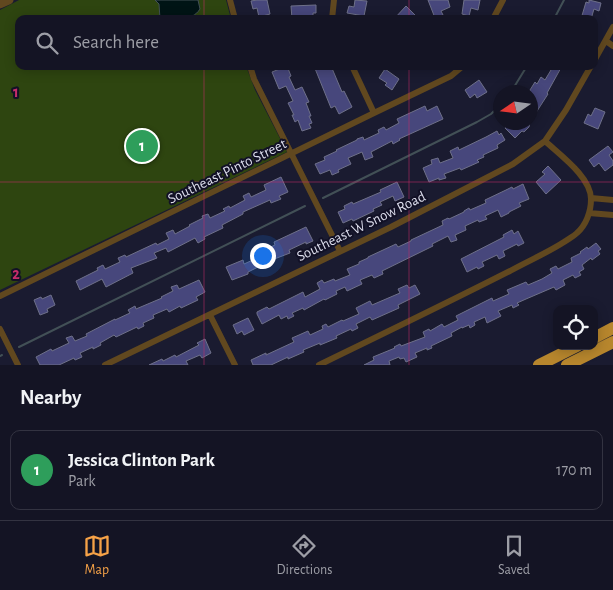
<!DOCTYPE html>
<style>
body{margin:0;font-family:"Alegreya Sans",sans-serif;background:#1d1d2c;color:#f1f3f6}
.controls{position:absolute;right:15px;bottom:15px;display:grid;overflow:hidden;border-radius:10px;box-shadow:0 2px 12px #0003}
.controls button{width:45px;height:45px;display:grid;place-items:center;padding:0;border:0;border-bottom:1px solid #333341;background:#141424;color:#f1f3f6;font:25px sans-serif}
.compass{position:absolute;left:493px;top:85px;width:45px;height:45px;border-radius:50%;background:#141424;box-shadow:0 2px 12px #0003;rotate:257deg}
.you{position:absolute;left:262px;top:255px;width:18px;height:18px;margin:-12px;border:4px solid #fff;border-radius:50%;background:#1a73e8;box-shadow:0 0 0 8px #1a73e833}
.badge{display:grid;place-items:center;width:32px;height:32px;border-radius:50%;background:#f6a247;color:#fff;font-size:16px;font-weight:700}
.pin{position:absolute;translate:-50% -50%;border:2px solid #fff;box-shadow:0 1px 5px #0006}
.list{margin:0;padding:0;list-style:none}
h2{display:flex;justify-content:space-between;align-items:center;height:65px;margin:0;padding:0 20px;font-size:21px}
h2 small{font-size:16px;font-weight:400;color:#9d9ea6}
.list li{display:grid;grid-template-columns:32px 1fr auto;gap:15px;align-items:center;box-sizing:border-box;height:80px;margin:0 10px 10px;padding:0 10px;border:1px solid #333341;border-radius:10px}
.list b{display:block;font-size:19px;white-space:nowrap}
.list p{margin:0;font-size:16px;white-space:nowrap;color:#9d9ea6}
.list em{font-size:16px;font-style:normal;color:#9d9ea6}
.icon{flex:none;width:28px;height:28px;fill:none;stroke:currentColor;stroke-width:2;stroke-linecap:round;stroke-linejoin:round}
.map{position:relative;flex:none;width:613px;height:365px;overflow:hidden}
.search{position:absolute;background:#141424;box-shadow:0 2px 12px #0003;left:15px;right:15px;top:15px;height:55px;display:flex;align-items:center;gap:12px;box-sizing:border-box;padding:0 18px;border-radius:10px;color:#9d9ea6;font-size:19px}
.sheet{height:155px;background:#141424}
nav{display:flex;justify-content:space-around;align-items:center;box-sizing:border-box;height:70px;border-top:1px solid #333341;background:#141424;font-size:14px;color:#9d9ea6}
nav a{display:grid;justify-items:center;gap:2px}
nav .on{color:#f6a247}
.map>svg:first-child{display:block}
.green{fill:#2e4510}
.water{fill:#001415;stroke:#425056}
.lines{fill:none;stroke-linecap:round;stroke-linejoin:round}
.stream{stroke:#425056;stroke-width:2}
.building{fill:#47477c;stroke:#6e7089}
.minor{stroke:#61481f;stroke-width:6}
.tertiary{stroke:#61481f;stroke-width:9}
.motorway{stroke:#b7862d;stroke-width:12}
.grid{fill:none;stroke:#c52c6a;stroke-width:1;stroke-opacity:0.55}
.labels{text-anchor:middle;stroke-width:4;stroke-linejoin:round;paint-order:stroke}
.street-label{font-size:15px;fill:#dcddec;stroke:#121126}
.grid-label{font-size:16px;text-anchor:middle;font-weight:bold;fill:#c52c6a;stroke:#121126;stroke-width:4;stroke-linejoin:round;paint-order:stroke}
</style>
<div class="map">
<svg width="613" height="365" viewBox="0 0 613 365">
<rect width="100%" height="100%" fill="#1a1b30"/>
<path class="green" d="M19,0h207l5,19h-212v47h227l9,24 32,62 -287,138v-280z"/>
<path class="water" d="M155,0h43l2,9c-8,13 -26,10 -40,10l-1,-15z"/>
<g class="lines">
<path class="stream" d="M554,19l10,-19
M511,92l16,-26
M323,198l154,-76 14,-8 9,-9
M19,347l286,-141
M0,356l2,-1"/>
</g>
<path class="building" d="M257,0h10l3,14 -11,3 -2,-9 -4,1 -2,-8z
M355,0l12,1 -3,15 -17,-3 2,-7 5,1z
M428,0h20l2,7 -9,4 2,4 -8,3z
M464,0h16l-2,10 -7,-2 -2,8 -7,-2z
M589,0l12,3 -2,8 -5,-2 -3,10h-10l5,-17 3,1z
M316,5v8h-3v6h-21l-1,-13z
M406,6l13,13h-25z
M287,66l4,10 -2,1 6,13 7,-3 7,15 -3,1 5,13h-2l3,7 -3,1 2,4 -9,3 -4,-11 -3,2 -3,-7h2l-6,-12 5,-2 -7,-15 -7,3 -7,-17z
M314,66h17l11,26 2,-1 8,16 -13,7 -4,-8 -4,2z
M543,66h19l-15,27 1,1 -18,28v-32l5,-8 2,2 4,-7 4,3 6,-10z
M385,69l14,10 -7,11 -7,-5 2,-2 -8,-5z
M479,80l8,12 -10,6 -2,-4 -5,4 -5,-8z
M425,106l2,5 10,-5 6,13 -44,20 1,1 -7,4 -1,-3 -21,11 2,5 -8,3 -3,-8 -14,6 3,6 -13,6 1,2 -7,3 -2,-5 -10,4 -5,-10 10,-4 -1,-3 13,-6 -1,-1 21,-10v-1l6,-2 1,3 15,-7 -1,-3 6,-3 2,3 13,-7 -2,-4z
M595,108l10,4 -7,17 -14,-6 4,-9 3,2z
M510,122h20l-1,5 -5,5 -2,-1 -7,7 -10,-10z
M497,131l2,4 2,-2 4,7 -8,5 1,3 -15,7 1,2 -7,3 2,2 -18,8 -1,-2 -16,6 2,4 -7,2v-2l-10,4 -6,-14 9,-4 -1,-4 7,-2 2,5 13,-5 -3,-7 8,-4 1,3 27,-13z
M608,146l5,6 -4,3 4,6v4l-8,6 -6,-8 -5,4 -5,-7z
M548,166l13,14 -15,14 -10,-12 9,-8 -3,-2z
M281,177l7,15 -9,4 2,3 -10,4 -1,-3 -27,12v2l-21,11 1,3 -19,9 1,2 -7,4 -3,-5 -27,14 -2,-4 -12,5 3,5 -26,10 2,5 -27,14 -4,-8 -22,11 -4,-9 22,-11 -1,-2 6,-3 2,4 15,-7 -2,-4 7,-3 1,2 30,-14 1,2 12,-6 -3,-6 7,-3 2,4 15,-8 -1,-1 14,-7 -1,-2 6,-2 2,4 15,-7 -2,-2 6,-3 1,2 15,-8 -2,-4 6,-3 2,4 15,-7 -2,-5z
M397,182l7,15 -9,4 -2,-5 -13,6 2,3 -9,4 1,2 -21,10 -1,-2 -9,4 -5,-11 7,-3 -1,-3 8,-4 1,2 28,-12 -1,-2z
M523,184l6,15 -10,4 2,3 -12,6v1l-8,4 -3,-7 -13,6 2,3 -8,3 -1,-2 -13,6 1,4 -11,5 2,5 -6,2 -3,-6 -16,8 1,2 -51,25 1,3 -9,4 -2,-3 -12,5 2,4 -15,7 -2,-4 -9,4 1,3 -12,6 -1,-1 -20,11 -1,-2 -11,5 2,3 -6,3 -1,-3 -6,3 -2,-4 -17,9 -5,-10v-2l10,-5 2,2 34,-17 2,5 15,-8 -3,-6 5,-3 2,3 10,-4 1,2 15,-6 -3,-6 12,-5v-2l9,-4v-1l28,-13 2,3 13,-6v-1l32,-15 -1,-4 6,-3 1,1 15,-7v-1l5,-3 1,2 16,-7 -1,-3 21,-10 6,-3 1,2z
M306,227l7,14 -7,3v-2l-17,8 1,3 -21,8 1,3 -7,3 -1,-2 -14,7v2l-16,6 -6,-13 17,-7 1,4 11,-5 -2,-4 22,-10 -1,-3z
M512,230l2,4 4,-3 6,12 -6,3 -1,-2 -14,7 2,5 -6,3 -2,-4 -15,7 2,4 -6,3 -1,-2 -10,5 -6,-13 43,-22 -1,-2z
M596,243l5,6 -3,2 2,3 -8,6 -1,-2 -9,7 2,4 -5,3 2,3 -6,3 -2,-3 -10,5 2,5 -9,5 -2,-3 -28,12 -9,4 2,2 -6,3 -1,-3 -14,6 3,5 -14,7 -2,-6 -11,5 1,3 -5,3 -1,-3 -7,3v-1l-11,6 1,3 -21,10 1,2 -5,2v-2l-12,5 2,4 -11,5 -2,-4 -4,1 -1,-2 -10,4 1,4h-26l10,-5 -1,-3 22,-9 -1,-1 6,-3 1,2 24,-9 -2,-5 6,-3 1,2 12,-7 2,3 14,-7 -2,-4 36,-18 1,3 16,-7 -2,-4 19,-8 2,3 14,-6 10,-6 -2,-4 6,-3 2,3 14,-7 -1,-4 10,-5 -1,-1 7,-5 1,2z
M199,280l6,12 -9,5 2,3 -17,8 -1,-2 -11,6 -2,-3 -14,6 1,3 -11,5 1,3 -6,3 -1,-2 -21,10 -2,-2 -14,8 1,2 -8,4v-2l-13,6 2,4 -7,3 -1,-2 -15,7h-19l-4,-8 15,-8 1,2 17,-8 -3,-5 6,-2 3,5 12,-5 -1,-2 29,-15v1l15,-7 -2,-3 7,-4 1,3 26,-11 -1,-1 12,-6 -2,-4 6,-2 2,4z
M407,285l2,3 6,-3 5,9 -22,11 1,3 -27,12 -2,-3 -14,7 2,4 -6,3 -1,-2 -15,7 1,2 -17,7v-2l-17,7 1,2 -16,7v-2l-17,8h-18l-2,-5 15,-7v2l28,-13 -2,-4 7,-3 9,-4 2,4 13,-6 -1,-3 4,-2 2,3 14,-7 1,1 16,-7 -3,-6 14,-7 2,4 28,-12 -2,-4z
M51,295l4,10 -8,4 1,3 -8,3 -6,-15 7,-3 1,2z
M248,318l6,12 -10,5 -2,-4 -5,3 -4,-9z
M205,339l6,14 -9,5 -2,-3 -14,6 2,4h-39l13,-6 1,2 12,-6 1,2 23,-12 -2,-2z"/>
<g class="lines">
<path class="minor" d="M230,0l5,19
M332,19l2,-19
M493,19l10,-19
M606,41l7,5
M594,61l19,-34
M250,66l4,13 86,172
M352,66l22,47
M591,198l22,2
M589,213l24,2
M0,296l374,-183 77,-37 12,-10
M210,315l25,50
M0,329l18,36
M105,365l286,-138 122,-63 32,-23 21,-31 25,-44
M319,365c64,-31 128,-62 191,-94 18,-10 37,-18 54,-29 4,-3 9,-5 13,-9 9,-8 14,-21 14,-34 0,-22 -31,-44 -46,-58"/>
<path class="tertiary" d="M0,4l9,-4"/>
<path class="motorway" d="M594,338l19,-10
M539,365l38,-19
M567,365l46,-23"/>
</g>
<path class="grid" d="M204,0v19M409,0v19M204,66v299M409,66v299M0,182h613"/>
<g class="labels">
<g class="street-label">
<text transform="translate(227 171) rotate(-26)" y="5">Southeast Pinto Street</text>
<text transform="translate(361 226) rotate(-26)" y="5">Southeast W Snow Road</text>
</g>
</g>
<g class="grid-label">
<text x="16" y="97">1</text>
<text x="16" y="279">2</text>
</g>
</svg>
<div class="controls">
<button><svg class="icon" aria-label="locate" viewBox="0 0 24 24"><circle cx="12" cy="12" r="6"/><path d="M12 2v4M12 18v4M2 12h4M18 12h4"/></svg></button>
</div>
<svg class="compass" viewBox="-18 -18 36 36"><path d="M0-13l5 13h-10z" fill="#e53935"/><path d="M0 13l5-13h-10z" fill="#9d9ea6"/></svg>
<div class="you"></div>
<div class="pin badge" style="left:142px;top:146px;background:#2e9e5b">1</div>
<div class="search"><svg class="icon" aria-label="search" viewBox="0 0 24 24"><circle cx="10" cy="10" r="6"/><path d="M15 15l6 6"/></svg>Search here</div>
</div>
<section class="sheet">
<h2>Nearby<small></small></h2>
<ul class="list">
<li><span class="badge" style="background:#2e9e5b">1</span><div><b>Jessica Clinton Park</b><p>Park</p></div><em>170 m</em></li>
</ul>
</section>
<nav>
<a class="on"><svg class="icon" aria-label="map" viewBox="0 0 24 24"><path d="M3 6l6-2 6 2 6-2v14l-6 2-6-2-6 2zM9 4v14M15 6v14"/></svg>Map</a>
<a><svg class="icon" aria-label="directions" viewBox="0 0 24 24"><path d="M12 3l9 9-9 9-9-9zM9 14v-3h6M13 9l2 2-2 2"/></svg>Directions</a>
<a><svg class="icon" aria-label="saved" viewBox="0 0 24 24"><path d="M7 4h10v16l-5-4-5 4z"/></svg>Saved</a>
</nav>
